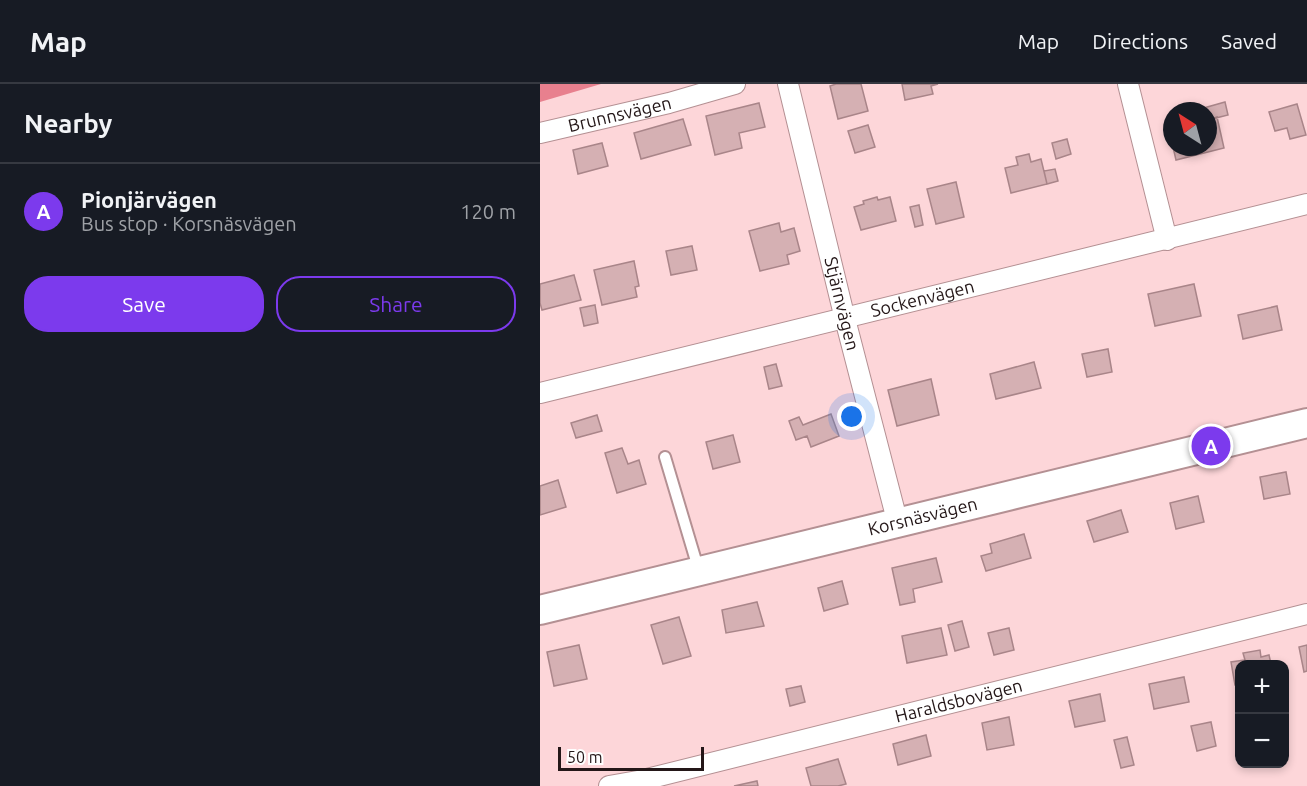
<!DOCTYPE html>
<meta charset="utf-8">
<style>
body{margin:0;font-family:Ubuntu,sans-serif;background:#20242c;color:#f1f3f6}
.controls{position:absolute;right:18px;bottom:18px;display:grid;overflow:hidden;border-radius:12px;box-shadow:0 3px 9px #0003}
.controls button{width:54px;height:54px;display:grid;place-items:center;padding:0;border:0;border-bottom:2px solid #363941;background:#171b24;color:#f1f3f6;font:30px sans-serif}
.compass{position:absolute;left:623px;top:18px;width:54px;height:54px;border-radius:50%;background:#171b24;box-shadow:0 3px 9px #0003;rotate:324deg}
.scale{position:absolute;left:18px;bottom:15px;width:146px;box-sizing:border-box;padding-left:6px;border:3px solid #241718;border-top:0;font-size:16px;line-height:21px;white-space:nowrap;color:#241718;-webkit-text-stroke:4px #fff;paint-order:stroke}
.you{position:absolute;left:312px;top:333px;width:21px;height:21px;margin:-15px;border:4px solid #fff;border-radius:50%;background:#1a73e8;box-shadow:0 0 0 9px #1a73e833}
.badge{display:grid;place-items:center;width:39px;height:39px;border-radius:50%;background:#7c3aed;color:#fff;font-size:20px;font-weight:700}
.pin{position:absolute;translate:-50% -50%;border:3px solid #fff;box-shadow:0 2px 6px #0006}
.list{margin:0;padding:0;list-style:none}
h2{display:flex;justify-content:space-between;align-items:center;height:78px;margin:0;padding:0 24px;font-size:26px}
h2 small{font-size:20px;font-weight:400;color:#9ea1a6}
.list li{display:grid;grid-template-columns:39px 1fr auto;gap:18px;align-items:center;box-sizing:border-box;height:96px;padding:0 24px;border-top:2px solid #363941}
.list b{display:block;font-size:22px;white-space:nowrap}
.list p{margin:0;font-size:20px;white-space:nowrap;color:#9ea1a6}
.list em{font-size:20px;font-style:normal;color:#9ea1a6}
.actions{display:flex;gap:12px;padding:18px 24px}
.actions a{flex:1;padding:14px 0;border:2px solid #7c3aed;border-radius:24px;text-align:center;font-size:21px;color:#7c3aed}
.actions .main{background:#7c3aed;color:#fff}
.map{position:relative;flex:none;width:767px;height:702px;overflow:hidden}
header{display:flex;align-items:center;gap:36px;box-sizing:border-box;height:84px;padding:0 30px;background:#171b24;border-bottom:2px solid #363941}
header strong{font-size:28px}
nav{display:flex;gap:33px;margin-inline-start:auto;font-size:21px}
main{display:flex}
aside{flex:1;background:#171b24}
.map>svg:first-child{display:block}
.forest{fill:#e8808e}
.building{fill:#d5b0b3;stroke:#a98589;stroke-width:1.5}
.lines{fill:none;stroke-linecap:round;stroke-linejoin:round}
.lane-casing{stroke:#b49093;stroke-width:14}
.street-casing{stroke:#b49093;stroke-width:22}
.secondary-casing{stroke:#b49093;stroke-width:32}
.lane{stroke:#fff;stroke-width:10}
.street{stroke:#fff;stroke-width:20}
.secondary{stroke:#fff;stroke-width:28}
.labels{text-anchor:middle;stroke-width:6;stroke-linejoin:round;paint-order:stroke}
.street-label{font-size:18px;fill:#241718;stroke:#fff}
</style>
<header>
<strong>Map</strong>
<nav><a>Map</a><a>Directions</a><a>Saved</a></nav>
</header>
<main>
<aside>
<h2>Nearby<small></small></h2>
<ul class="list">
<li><span class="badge">A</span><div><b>Pionjärvägen</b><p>Bus stop · Korsnäsvägen</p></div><em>120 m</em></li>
</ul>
<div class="actions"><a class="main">Save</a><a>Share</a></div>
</aside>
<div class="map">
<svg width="767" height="702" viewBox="0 0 767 702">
<rect width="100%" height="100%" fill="#fdd6d9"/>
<path class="forest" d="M0,0h61l-61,18z"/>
<path class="building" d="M296,0h25l7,27 -30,8 -8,-33z
M362,0h36l-7,2 2,8 -28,6z
M685,18l3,13 -20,5v-9h-15z
M219,19l6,24 -26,6 3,15 -27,7 -9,-39z
M757,20l9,31 -16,4 -3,-11 -12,3 -6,-19z
M677,33l7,31 -48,12 -3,-13h35v-27z
M143,35l8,26 -50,14 -7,-26z
M328,41l7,22 -20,6 -7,-22z
M527,55l4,15 -15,5 -4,-16z
M62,59l6,23 -30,8 -5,-24z
M489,70l2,8 10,-3 6,25 -36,9 -6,-25 13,-3 -2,-8z
M515,85l3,12 -11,3 -3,-13z
M416,98l8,35 -28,7 -9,-35z
M337,113l1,3 12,-3 6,24 -35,9 -7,-23 10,-3 -1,-3z
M379,121l4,20 -8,2 -5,-20z
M239,139l2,9 13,-4 6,23 -13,4 2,9 -29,7 -11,-40z
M152,162l5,24 -26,5 -5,-24z
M94,177l5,25 -4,1 2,10 -35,8 -8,-35z
M34,191l7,25 -39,10 -2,-7v-19z
M654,200l7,32 -46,10 -7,-32z
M55,221l3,18 -14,3 -4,-18z
M737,222l5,24 -39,9 -5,-24z
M568,265l4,23 -25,5 -5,-23z
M494,278l7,26 -45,11 -6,-25z
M236,280l6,22 -13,3 -5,-22z
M391,295l8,36 -42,11 -9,-36z
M291,330l8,22 -28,11 -4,-11 -11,4 -7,-19 10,-4 4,8z
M57,331l5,16 -26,7 -5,-15z
M193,351l7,27 -27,7 -7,-27z
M82,364l6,16 11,-4 7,24 -29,9 -12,-40z
M746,388l4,22 -26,5 -4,-22z
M18,396l8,27 -26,8v-29z
M658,412l6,26 -28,7 -6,-26z
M581,426l7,22 -34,10 -7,-21z
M484,450l7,24 -45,13 -5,-15 11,-3 -2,-9z
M396,474l6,24 -29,7 2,13 -15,3 -8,-37z
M302,497l6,23 -24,7 -6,-23z
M217,518l7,24 -38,7 -4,-23z
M139,533l12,39 -28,8 -12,-39z
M422,537l7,26 -14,4 -7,-26z
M401,544l6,27 -40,8 -5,-27z
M469,544l5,22 -20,5 -6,-22z
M39,561l8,34 -33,7 -7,-34z
M767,561v26l-3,1 -5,-25z
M720,566l1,7 8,-2 2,9h-31v21h-5l-4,-23 14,-2 -2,-7z
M644,593l5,25 -35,7 -5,-25z
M261,602l4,16 -15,4 -4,-17z
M560,610l5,27 -30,6 -6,-26z
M469,633l5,28 -27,5 -5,-27z
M671,638l5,24 -19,5 -6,-25z
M386,651l5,21 -33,9 -5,-21z
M587,653l7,28 -13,3 -7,-28z
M298,675l8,25 -8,2h-27l-5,-18z
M217,697l1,5h-24z"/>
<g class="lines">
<g class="lane-casing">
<path id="lane" d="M125,373l34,114"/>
</g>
<g class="street-casing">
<g id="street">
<path id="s1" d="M248,0l57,235 53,205"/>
<path d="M588,0l39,156"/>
<path id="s2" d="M0,49l129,-30 66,-19"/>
<path id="s3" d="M0,309l767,-189"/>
<path id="s4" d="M69,702l34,-6 664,-166"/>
</g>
</g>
<g class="secondary-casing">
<g id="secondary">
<path id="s5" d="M0,526l767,-187"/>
</g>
</g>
<use href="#lane" class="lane"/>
<use href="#street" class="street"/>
<use href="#secondary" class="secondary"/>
</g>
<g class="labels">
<g class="street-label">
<text dy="6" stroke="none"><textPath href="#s2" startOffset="82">Brunnsvägen</textPath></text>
<text dy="6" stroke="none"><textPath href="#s3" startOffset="394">Sockenvägen</textPath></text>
<text dy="6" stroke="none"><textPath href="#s1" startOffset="226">Stjärnvägen</textPath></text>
<text dy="6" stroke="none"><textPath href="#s5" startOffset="394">Korsnäsvägen</textPath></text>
<text dy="6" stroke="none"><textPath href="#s4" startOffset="360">Haraldsbovägen</textPath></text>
</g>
</g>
</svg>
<div class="controls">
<button>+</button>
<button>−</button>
</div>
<svg class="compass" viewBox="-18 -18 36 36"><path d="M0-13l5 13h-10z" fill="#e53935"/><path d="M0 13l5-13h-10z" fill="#9ea1a6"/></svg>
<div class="scale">50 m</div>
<div class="you"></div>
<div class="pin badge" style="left:671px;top:362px">A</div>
</div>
</main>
